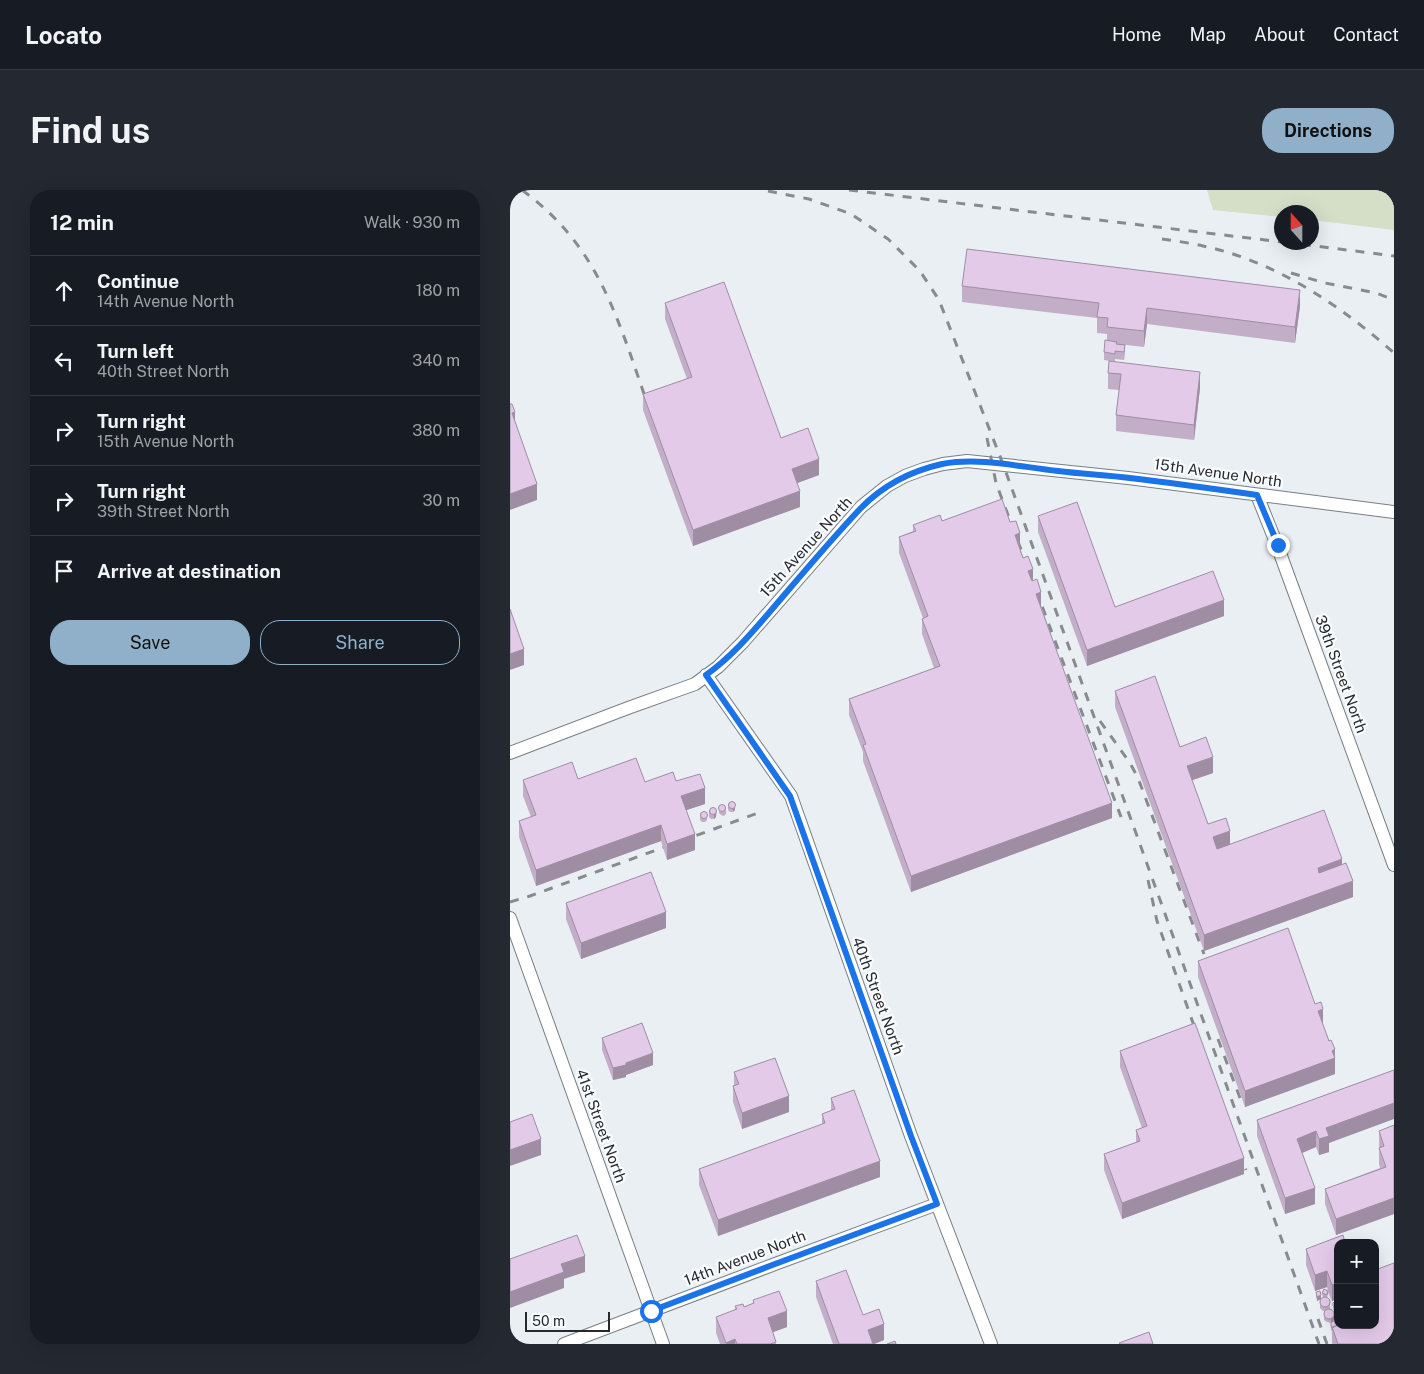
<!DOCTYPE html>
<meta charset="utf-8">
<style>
body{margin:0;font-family:"Public Sans",sans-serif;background:#242831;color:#f1f3f6}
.controls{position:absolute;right:15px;bottom:15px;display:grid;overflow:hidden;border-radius:10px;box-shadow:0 5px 20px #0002}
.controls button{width:45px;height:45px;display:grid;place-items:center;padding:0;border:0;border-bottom:1px solid #363941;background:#171b24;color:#f1f3f6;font:25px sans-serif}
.compass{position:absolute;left:764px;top:15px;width:45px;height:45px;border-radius:50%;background:#171b24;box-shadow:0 5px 20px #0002;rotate:339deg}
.scale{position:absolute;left:15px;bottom:12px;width:85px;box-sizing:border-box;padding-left:5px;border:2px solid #28292b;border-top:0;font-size:14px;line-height:18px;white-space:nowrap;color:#28292b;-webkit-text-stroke:4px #f9fcfe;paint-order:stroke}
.stop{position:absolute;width:15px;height:15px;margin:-11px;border:4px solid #1a73e8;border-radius:50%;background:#fff}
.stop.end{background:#1a73e8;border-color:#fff;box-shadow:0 1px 5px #0008}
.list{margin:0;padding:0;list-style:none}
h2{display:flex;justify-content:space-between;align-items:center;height:65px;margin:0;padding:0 20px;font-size:21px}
h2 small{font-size:16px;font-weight:400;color:#9ea1a6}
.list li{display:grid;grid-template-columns:32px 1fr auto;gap:15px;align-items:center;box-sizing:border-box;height:70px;padding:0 20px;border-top:1px solid #363941}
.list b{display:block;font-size:19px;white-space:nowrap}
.list p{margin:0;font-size:16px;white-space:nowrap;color:#9ea1a6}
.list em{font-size:16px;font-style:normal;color:#9ea1a6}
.actions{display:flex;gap:10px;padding:15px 20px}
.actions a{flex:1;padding:11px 0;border:1px solid #90b0c9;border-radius:20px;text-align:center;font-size:18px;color:#90b0c9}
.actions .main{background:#90b0c9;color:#111}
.icon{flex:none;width:28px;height:28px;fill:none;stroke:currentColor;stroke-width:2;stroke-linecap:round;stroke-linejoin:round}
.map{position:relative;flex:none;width:884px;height:1154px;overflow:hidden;border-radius:20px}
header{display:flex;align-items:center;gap:30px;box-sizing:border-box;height:70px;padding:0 25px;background:#171b24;border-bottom:1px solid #363941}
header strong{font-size:24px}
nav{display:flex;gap:28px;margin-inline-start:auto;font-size:18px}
.intro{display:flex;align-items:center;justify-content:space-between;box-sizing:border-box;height:120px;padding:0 30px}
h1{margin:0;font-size:35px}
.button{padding:12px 22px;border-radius:20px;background:#90b0c9;color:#111;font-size:18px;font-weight:700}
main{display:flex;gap:30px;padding:0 30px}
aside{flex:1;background:#171b24;border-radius:20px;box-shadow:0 5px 20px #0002}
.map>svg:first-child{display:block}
.green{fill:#d5dec7}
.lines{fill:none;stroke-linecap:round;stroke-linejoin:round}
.street-casing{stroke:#797e82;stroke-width:14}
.street{stroke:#fff;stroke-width:12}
.rail{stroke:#888b8e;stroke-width:3;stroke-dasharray:9 9;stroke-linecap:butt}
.wall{fill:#c3aec8}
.shaded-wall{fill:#9f8da3}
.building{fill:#e3cae9;stroke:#9f8da3}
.route{stroke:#1a73e8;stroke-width:6}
.labels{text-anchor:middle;stroke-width:4.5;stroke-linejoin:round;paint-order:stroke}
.street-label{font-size:15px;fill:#28292b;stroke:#f9fcfe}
</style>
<header>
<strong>Locato</strong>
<nav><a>Home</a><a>Map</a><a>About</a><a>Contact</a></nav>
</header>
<div class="intro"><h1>Find us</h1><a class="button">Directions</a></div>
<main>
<aside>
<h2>12 min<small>Walk · 930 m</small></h2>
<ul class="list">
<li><svg class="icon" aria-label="ahead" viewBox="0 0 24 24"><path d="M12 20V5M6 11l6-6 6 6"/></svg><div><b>Continue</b><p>14th Avenue North</p></div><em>180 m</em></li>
<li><svg class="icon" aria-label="left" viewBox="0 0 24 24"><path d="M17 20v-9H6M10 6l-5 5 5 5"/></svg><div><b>Turn left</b><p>40th Street North</p></div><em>340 m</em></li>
<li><svg class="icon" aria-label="right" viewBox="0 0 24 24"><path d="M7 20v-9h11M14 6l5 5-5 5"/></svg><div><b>Turn right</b><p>15th Avenue North</p></div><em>380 m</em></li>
<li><svg class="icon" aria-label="right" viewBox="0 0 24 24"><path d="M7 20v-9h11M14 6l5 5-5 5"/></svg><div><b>Turn right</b><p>39th Street North</p></div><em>30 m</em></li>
<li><svg class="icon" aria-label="arrive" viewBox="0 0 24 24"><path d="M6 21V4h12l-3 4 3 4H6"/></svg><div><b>Arrive at destination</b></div></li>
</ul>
<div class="actions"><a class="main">Save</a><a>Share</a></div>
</aside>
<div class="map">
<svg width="884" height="1154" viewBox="0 0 884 1154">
<rect width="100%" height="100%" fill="#eaeff3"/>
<path class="green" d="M697,0h187v40l-82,-10v-8h-30l-1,5 -68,-7z"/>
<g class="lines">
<g class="street-casing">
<path id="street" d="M747,305l20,50 117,320
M196,485l85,121 120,340 80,208
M0,563l118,-45 67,-24 23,-17 25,-25 118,-135 26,-21 18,-10 19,-7 19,-5 24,-3 161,17 266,34
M0,728l153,426
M54,1154l211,-80 162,-60"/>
</g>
<use href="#street" class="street"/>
<path class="rail" d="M12,0c79,58 96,131 127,218
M339,0l433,52
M258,1l41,8 42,15 37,25 32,32 19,29 64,164 170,472 146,408
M652,49c14,2 28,4 41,7 72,15 137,59 191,107
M774,52l110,14
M781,83l34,10 51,10 18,7
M477,248l9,45 33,88
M526,400l85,227
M590,531l30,42 8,15 66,176
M638,690l9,41 41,116
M0,712l20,-6 228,-83
M708,849l25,67
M729,962l7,18
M808,1129l9,25"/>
</g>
<path class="wall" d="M452,96l338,20 -5,37 -148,-19 -3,23 -27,-3 8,1v9l-1,6 -9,-1v3l-11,-2v-8l3,-11v-7l-10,-1v-15l-135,-16z
M155,113l116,135 38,37 -22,8 3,24 -107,39 -50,-136v-16l44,-15 -22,-60z
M599,171l91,27 -6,52 -78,-9v-16l3,-25 -11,-1v-16z
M528,326l77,91 109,9 -137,50 -49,-134z
M432,331l78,28 13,32 79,237 -201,74 -48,-131v-9l-14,-37v-16l85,-31 -12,-34v-15l1,-1 -24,-65v-16l14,-6v-6z
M605,501l65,56 33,26 -21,7 16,44 22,20 112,20 11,33 -149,54 -89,-244z
M68,589l67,3 31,-1 29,23 -19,6 9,40 -28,10 -6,-19 -125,45 -17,-49v-16l12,-4 -8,-21v-16z
M218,613h7v7l-2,2h-3l-2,-2z
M209,616l7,1v7l-2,2 -3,-1 -2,-2z
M199,620h8l-1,7 -2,2h-3l-2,-2z
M190,623h7v7l-2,2h-3l-2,-2z
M56,713l100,25 -85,31 -15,-40z
M688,771l125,64 6,16 6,8v25l-90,33 -47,-130z
M92,848l51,27 -27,10v2l-13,3 -11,-30z
M610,861l124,123 -122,45 -18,-49v-16l32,-12v-12l6,-2 -22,-61z
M884,880l-65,73v9l-10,3 -3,-8 -14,6 13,51 -30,10 -28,-78v-16z
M224,882l55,40 -47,17 -9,-27v-16l1,-1z
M321,908l49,79 -162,59 -19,-51v-16l123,-44v-11l9,-3z
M884,935v89l-58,21 -11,-31v-15l55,-21 -1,-4v-33z
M828,1053v56l-6,2 -4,-9 -1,6 3,3v8l4,3v8l-3,3 -4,-1 -3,-2v-9h-1l-3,-3v-8l1,-1 -4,2 -1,-5v-4l5,7 2,-1 -1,-5 6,-2 -1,-4 -12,4 -9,-26v-16z
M306,1091l47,34 21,25 -10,4h-41l-17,-47z
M243,1110l34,27 -14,5 3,12h-56l-4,-11v-16l19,-7v-4l9,1 9,-4z
M828,1111v11h-3l-2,-2v-7z
M821,1133l7,2 56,19h-62v-13l-1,-1z"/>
<path class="shaded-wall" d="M790,100v16l-5,37v-16z
M637,118v16l-3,23v-16z
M690,182v16l-6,52v-15z
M5,222v16l-3,-15z
M309,269v16l-27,10v-16z
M27,294v16l-27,10v-16z
M290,301v16l-107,39v-16z
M510,343v16l-5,-14z
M523,379v16l-5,-14z
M531,402v16l-5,-14z
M714,410v16l-137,50v-16z
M14,459v16l-14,5v-16z
M703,567v16l-26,9v-16z
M195,598v16l-24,8v-16z
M602,613v15l-201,74v-16z
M225,616v4l-2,2v-4z
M206,623v4l-2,2v-4z
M151,635v16l-125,45v-16z
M720,641v15l-17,7v-16z
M185,644v16l-28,10v-16z
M832,669v16l-24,9v-16z
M843,691v16l-149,54v-16z
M156,722v16l-85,31v-16z
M813,819v16l-5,-14z
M825,859v25l-90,33v-16z
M143,863v12l-27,10v2l-13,3v-12z
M279,906v16l-47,17v-16z
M884,913v16l-65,24v9l-10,3v-16l7,-11z
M806,941v16l-19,8v-16z
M31,949v16l-31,11v-16z
M734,968v16l-122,45v-16z
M370,971v16l-162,59v-16z
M805,998v16l-30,10v-16z
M884,1008v16l-58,21v-16z
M75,1066v16l-21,7v9l-54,20v-16l51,-28z
M817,1081v16l-12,4v-16z
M828,1093v16l-6,2v-16z
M811,1105v4l-4,2v-4z
M277,1121v16l-19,7v-16z
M824,1126v4l-3,3v-4z
M374,1134v16l-10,4h-6v-14z
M225,1149v5h-9v-1z"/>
<path class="building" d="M457,59l333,41 -5,37 -148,-19 -3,23 -37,-4 1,-9 -11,-1 2,-14 -137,-17z
M214,92l57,156 27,-10 11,31 -27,10 8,22 -107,39 -50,-136 49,-17 -27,-74z
M595,150l12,2 -1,2 9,1 -1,7 -9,-1v3l-11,-2z
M599,171l91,11 -6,53 -78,-10 5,-41 -13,-1z
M0,214h2l3,8 -3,1 25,71 -27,10z
M492,309l8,23 6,-1 4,12 -5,2 8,23 5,-2 5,13 -5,2 4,10 5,-2 4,13 -5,2 76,209 -201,73 -48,-131 3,-1 -17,-45 91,-33 -18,-47 6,-3 -29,-79 17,-6 -3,-6 27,-10 2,6z
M567,312l38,105 98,-36 11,29 -137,50 -49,-134z
M0,419l14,40 -14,5z
M645,486l25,71 26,-10 7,20 -26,9 21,58 18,-6 4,13 -17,6 4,12 107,-39 18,49 -24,9 1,5 27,-10 7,18 -149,54 -89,-244z
M126,568l9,24 28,-10 3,9 24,-7 5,14 -24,8 14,38 -28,10 -6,-19 -125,45 -17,-49 17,-6 -13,-35 49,-18 6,17z
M218.5 615a3.5 3.5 0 1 1 7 0a3.5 3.5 0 1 1-7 0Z
M208.5 618a3.5 3.5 0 1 1 7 0a3.5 3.5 0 1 1-7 0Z
M199.5 621a3.5 3.5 0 1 1 7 0a3.5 3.5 0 1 1-7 0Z
M190.5 625a3.5 3.5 0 1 1 7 0a3.5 3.5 0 1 1-7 0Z
M141,682l15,40 -85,31 -15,-40z
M778,738l27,76 6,-2 2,7 -5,2 11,30 2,-1 4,9 -3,2 3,7 -90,33 -47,-130z
M132,833l11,30 -27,10v2l-13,3 -11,-30z
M685,833l49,135 -122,45 -18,-49 36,-13 -4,-11 11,-4 -27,-75z
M265,868l14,38 -47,17 -9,-27 6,-2 -5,-12z
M884,880v33l-68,25 3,8 -10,3 -3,-8 -19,8 18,49 -30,10 -28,-78z
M344,900l26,71 -162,59 -19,-51 126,-46 -3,-9 13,-5 -4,-11z
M22,924l9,25 -31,11v-28z
M884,935v73l-58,21 -11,-30 61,-22 -7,-19 5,-2 -5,-15z
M67,1045l8,21 -24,8 3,8 -54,20v-33z
M833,1045l2,8h-7v40l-6,2 -5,-14 -12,4 -9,-26z
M884,1073v81h-56l-6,-17 6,-2h37v-55z
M336,1080l17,45 16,-6 5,15 -16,6 5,14h-34l-23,-63z
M814,1099l4,2 -1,4 -5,-2z
M269,1101l8,20 -19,7 8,24 -6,2h-33l-2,-5 -9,4 -10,-26 21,-8 -2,-3 8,-2 1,3 10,-4 -1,-3z
M810,1101l1,4 -4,2 -1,-5z
M810 1112a5 5 0 1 1 10 0a5 5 0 1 1-10 0Z
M825,1111h3v7h-3l-2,-2v-3z
M814 1124a5 5 0 1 1 10 0a5 5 0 1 1-10 0Z
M823,1131h3l2,2v2l-6,3 -1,-2v-3z
M639,1142l4,12h-33l-1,-1z
M385,1151l1,3h-9z"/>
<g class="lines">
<path class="route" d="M141,1121l124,-47 162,-60 -26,-68 -121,-340 -84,-121c24,-17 43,-39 62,-61 30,-35 60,-71 92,-105 22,-23 51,-38 82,-45 38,-7 78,3 116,7 24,3 48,4 72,7 42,5 85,11 127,17l21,50"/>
</g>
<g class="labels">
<g class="street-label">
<text transform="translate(708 283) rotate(8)" y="5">15th Avenue North</text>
<text transform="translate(296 357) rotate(-48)" y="5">15th Avenue North</text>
<text transform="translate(831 484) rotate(70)" y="5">39th Street North</text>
<text transform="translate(368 806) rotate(70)" y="5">40th Street North</text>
<text transform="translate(91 936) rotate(70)" y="5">41st Street North</text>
<text transform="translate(235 1068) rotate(-21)" y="5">14th Avenue North</text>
</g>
</g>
</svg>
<div class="controls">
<button>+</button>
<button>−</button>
</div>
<svg class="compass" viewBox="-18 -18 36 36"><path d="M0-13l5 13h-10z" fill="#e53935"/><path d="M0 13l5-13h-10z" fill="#9ea1a6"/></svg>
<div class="scale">50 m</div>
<div class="stop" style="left:141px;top:1121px"></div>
<div class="stop end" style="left:768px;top:355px"></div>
</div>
</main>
